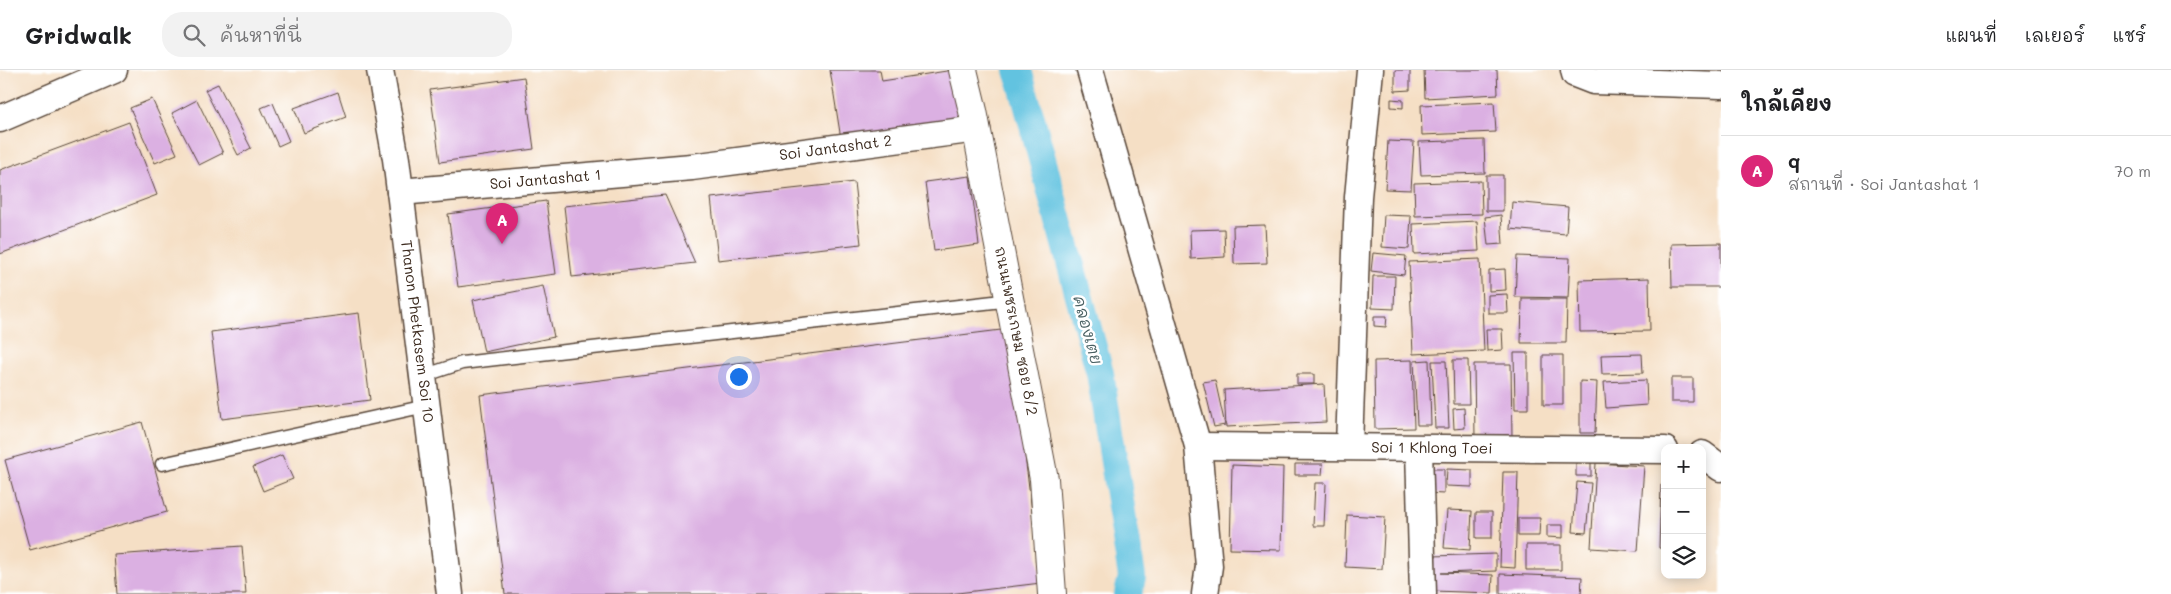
<!DOCTYPE html>
<html lang="th">
<meta charset="utf-8">
<style>
body{margin:0;font-family:Mali,"Playpen Sans Thai",sans-serif;background:#f2f2f2;color:#202124}
.controls{position:absolute;right:15px;bottom:15px;display:grid;overflow:hidden;border-radius:10px;box-shadow:0 2px 12px #0003}
.controls button{width:45px;height:45px;display:grid;place-items:center;padding:0;border:0;border-bottom:1px solid #e0e0e0;background:#fff;color:#202124;font:25px sans-serif}
.you{position:absolute;left:738px;top:306px;width:18px;height:18px;margin:-12px;border:4px solid #fff;border-radius:50%;background:#1a73e8;box-shadow:0 0 0 8px #1a73e833}
.badge{display:grid;place-items:center;width:32px;height:32px;border-radius:50%;background:#db2777;color:#fff;font-size:16px;font-weight:700}
.pin{position:absolute;translate:-50% -41px;filter:drop-shadow(0 1px 2px #0008)}
.pin::after{content:'';position:absolute;top:26px;width:18px;height:15px;background:inherit;clip-path:polygon(0 0,100% 0,50% 100%)}
.list{margin:0;padding:0;list-style:none}
h2{display:flex;justify-content:space-between;align-items:center;height:65px;margin:0;padding:0 20px;font-size:21px}
h2 small{font-size:16px;font-weight:400;color:#757577}
.list li{display:grid;grid-template-columns:32px 1fr auto;gap:15px;align-items:center;box-sizing:border-box;height:70px;padding:0 20px;border-top:1px solid #e0e0e0}
.list b{display:block;font-size:19px;white-space:nowrap}
.list p{margin:0;font-size:16px;white-space:nowrap;color:#757577}
.list em{font-size:16px;font-style:normal;color:#757577}
.icon{flex:none;width:28px;height:28px;fill:none;stroke:currentColor;stroke-width:2;stroke-linecap:round;stroke-linejoin:round}
.map{position:relative;flex:none;width:1721px;height:524px;overflow:hidden}
header{display:flex;align-items:center;gap:30px;box-sizing:border-box;height:70px;padding:0 25px;background:#fff;border-bottom:1px solid #e0e0e0}
header strong{font-size:24px}
nav{display:flex;gap:28px;margin-inline-start:auto;font-size:18px}
.search{width:350px;height:45px;background:#f2f2f2;display:flex;align-items:center;gap:12px;box-sizing:border-box;padding:0 18px;border-radius:20px;color:#757577;font-size:19px}
main{display:flex}
aside{flex:1;background:#fff}
.map>svg:first-child{display:block}
.lines{fill:none;stroke-linecap:round;stroke-linejoin:round}
.canal{stroke:#62c3e0;stroke-width:28}
.building{fill:#dbb0e2}
.lane-casing{stroke:#574537;stroke-width:15}
.street-casing{stroke:#574537;stroke-width:29}
.secondary-casing{stroke:#574537;stroke-width:30}
.lane{stroke:#fff;stroke-width:12}
.street{stroke:#fff;stroke-width:26}
.secondary{stroke:#fff;stroke-width:28}
.labels{text-anchor:middle;stroke-width:5;stroke-linejoin:round;paint-order:stroke}
.street-label{font-size:15px;fill:#3b2a1e;stroke:#fff}
.water-label{font-size:16px;font-style:italic;fill:#496062;stroke:#fff}
</style>
<header>
<strong>Gridwalk</strong>
<div class="search"><svg class="icon" aria-label="search" viewBox="0 0 24 24"><circle cx="10" cy="10" r="6"/><path d="M15 15l6 6"/></svg>ค้นหาที่นี่</div>
<nav><a>แผนที่</a><a>เลเยอร์</a><a>แชร์</a></nav>
</header>
<main>
<div class="map">
<svg width="1721" height="524" viewBox="0 0 1721 524">
<rect width="100%" height="100%" fill="#fff"/>
<filter id="ink" filterUnits="userSpaceOnUse"><feTurbulence type="fractalNoise" baseFrequency=".02" numOctaves="2"/><feDisplacementMap in="SourceGraphic" scale="10" xChannelSelector="R" yChannelSelector="G"/><feConvolveMatrix kernelMatrix="1 2 1 2 8 2 1 2 1" color-interpolation-filters="sRGB"/></filter>
<filter id="wash" filterUnits="userSpaceOnUse"><feTurbulence type="fractalNoise" baseFrequency=".0096" numOctaves="4" result="noise"/><feDisplacementMap in="SourceGraphic" scale="20" xChannelSelector="R" yChannelSelector="G"/><feGaussianBlur stdDeviation="1.12" result="paint"/><feColorMatrix in="noise" values="0 0 0 0 0 0 0 0 0 0 0 0 0 0 0 0 0 1.4 0 .05"/><feComposite in="paint" operator="in"/></filter>
<g filter="url(#wash)">
<rect width="100%" height="100%" fill="#f5dfc5"/>
<g class="lines">
<path class="canal" d="M1018,0l82,303 32,204 -4,17"/>
</g>
<g id="blocks">
<path class="building" d="M830,0h50l2,11 71,-11 8,49 -120,20z
M1395,0h15v20l-15,1z
M1424,0h73l1,24 -73,4z
M524,7l10,72 -94,13 -10,-72z
M218,14l33,64 -13,7 -33,-65z
M338,22l8,25 -42,16 -10,-25z
M152,29l25,55 -22,9 -25,-55z
M1391,29l12,1v8l-12,-1z
M197,30l26,53 -24,12 -27,-52z
M1494,32l2,30 -74,3 -1,-30z
M273,33l16,38 -11,5 -17,-38z
M129,52l28,73 -157,59v-84z
M1484,70l1,33 -64,2 -2,-33z
M1388,71l26,1 -3,48 -26,-1z
M1486,105h17v36h-17z
M970,106l9,69 -45,6 -9,-69z
M1481,111l1,33 -67,2 -1,-33z
M854,112l7,62 -143,16 -7,-62z
M665,125l30,68 -123,14 -8,-71z
M546,131l10,73 -98,13 -10,-73z
M1512,132l56,5 -2,27 -56,-5z
M1384,145l27,1 -2,33 -27,-2z
M1501,145l2,29 -15,1 -3,-28z
M1477,151l2,30 -65,3 -1,-30z
M1265,155l2,38 -33,1 -1,-38z
M1224,159l1,28 -34,2 -1,-29z
M1721,173v44h-49l-1,-43z
M1373,183l33,3 -2,19 -33,-4z
M1517,186l53,2 -2,40 -53,-1z
M1480,189l4,92 -71,3 -4,-92z
M1505,199l1,21 -17,1v-21z
M1373,206h22l-1,33 -22,-1z
M1649,208l1,53 -70,1 -1,-52z
M543,216l11,51 -70,15 -11,-52z
M1507,224l1,19h-20v-18z
M1522,229h45l-1,44h-45z
M359,243l11,87 -148,19 -11,-87z
M1374,246h13l-1,11 -12,-1z
M1009,259l32,254 -92,11h-444l-25,-199z
M1486,259h16l1,21 -16,1z
M1514,283h14v56h-13z
M1642,284l1,19 -41,1 -1,-19z
M1543,285h20v50h-20z
M1412,290l2,68 -39,1 -1,-68z
M1429,290l2,65h-14l-3,-64z
M1453,290h15l1,44h-15z
M1432,291h14l3,67h-14z
M1474,294h37l1,74 -37,1z
M1297,304h17v10h-17z
M1671,308h22v24h-22z
M1215,310l10,45 -11,2 -11,-45z
M1646,310l1,25 -41,3 -2,-26z
M1580,311l17,1 -2,51h-15z
M1324,314l2,38 -100,5 -2,-37z
M1464,338l1,20 -11,1 -1,-20z
M142,352l25,90 -137,38 -25,-90z
M282,385l11,24 -30,12 -10,-24z
M1576,392h15v14h-15z
M1596,393l48,3 -6,85 -47,-3z
M1295,394h28l-1,11h-27z
M1232,395l51,2 -2,83 -51,-1z
M1425,399h19v25l-19,-1z
M1447,399l25,1v17l-26,-1z
M1503,402h15l-3,96 -15,-1z
M1577,412l14,1 -5,50 -13,-1z
M1315,413h11l-2,43h-11z
M1661,415h4v64l-6,-1z
M1447,440l25,1 -2,39 -26,-2z
M1476,442h16v26h-16z
M1347,445l38,2 -3,52 -37,-2z
M1518,448h22l-1,18h-21z
M1547,455h16v13l-16,-1z
M1526,475h35v25h-35z
M242,476l4,48h-129l-3,-39z
M1496,484v17l-55,2 52,2 -1,18 -59,-2 -1,-35z
M1500,504l82,3 -1,17h-81z"/>
</g>
</g>
<g filter="url(#ink)">
<use href="#blocks" fill-opacity="0" stroke="#574537" stroke-width="1"/>
<g class="lines">
<g class="lane-casing">
<path id="lane" d="M423,306l39,-13 549,-63
M162,394l264,-58"/>
</g>
<g class="street-casing">
<g id="street">
<path id="s1" d="M380,0l16,89 54,435"/>
<path d="M1090,0l108,376 11,120 -4,28"/>
<path d="M1574,0l1,4 18,7 128,4"/>
<path d="M0,49l114,-49"/>
<path id="s2" d="M400,122l292,-25 285,-38"/>
<path id="s3" d="M1198,376l467,4"/>
<path d="M1349,376l9,-249 12,-127"/>
<path d="M1419,379l4,145"/>
<path d="M1702,384l19,14"/>
</g>
</g>
<g class="secondary-casing">
<path id="secondary" d="M963,0l10,41 71,368 8,115"/>
</g>
<use href="#lane" class="lane"/>
<use href="#street" class="street"/>
<use href="#secondary" class="secondary"/>
</g>
</g>
<g class="labels">
<g class="street-label">
<text dy="5" stroke="none"><textPath href="#s2" startOffset="438">Soi Jantashat 2</textPath></text>
<text dy="5" stroke="none"><textPath href="#s2" startOffset="146">Soi Jantashat 1</textPath></text>
<text transform="translate(1016 261) rotate(79)" y="5">ถนนเพชรเกษม ซอย 8/2</text>
<text dy="5" stroke="none"><textPath href="#s1" startOffset="264">Thanon Phetkasem Soi 10</textPath></text>
<text dy="5" stroke="none"><textPath href="#s3" startOffset="234">Soi 1 Khlong Toei</textPath></text>
</g>
<g class="water-label">
<text transform="translate(1088 260) rotate(75)" y="6">คลองเตย</text>
</g>
</g>
</svg>
<div class="controls">
<button>+</button>
<button>−</button>
<button><svg class="icon" aria-label="layers" viewBox="0 0 24 24"><path d="M12 4l9 5-9 5-9-5zM3 14l9 5 9-5"/></svg></button>
</div>
<div class="you"></div>
<div class="pin badge" style="left:502px;top:174px">A</div>
</div>
<aside>
<h2>ใกล้เคียง<small></small></h2>
<ul class="list">
<li><span class="badge">A</span><div><b>q</b><p>สถานที่ · Soi Jantashat 1</p></div><em>70 m</em></li>
</ul>
</aside>
</main>
